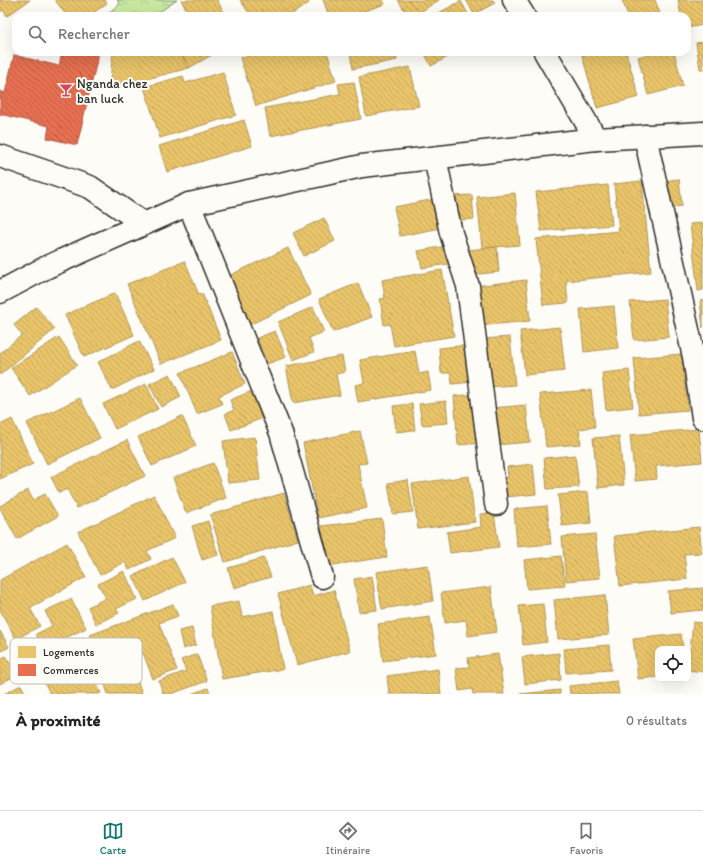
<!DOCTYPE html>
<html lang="fr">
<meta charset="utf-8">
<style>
body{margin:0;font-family:Itim,sans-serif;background:#f2f2f2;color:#222}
.controls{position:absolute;right:12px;bottom:12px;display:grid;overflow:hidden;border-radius:8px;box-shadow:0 4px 16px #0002}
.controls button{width:36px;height:36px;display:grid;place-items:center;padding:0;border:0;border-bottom:1px solid #e0e0e0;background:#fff;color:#222;font:20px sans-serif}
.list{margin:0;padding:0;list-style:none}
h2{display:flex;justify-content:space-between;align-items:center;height:52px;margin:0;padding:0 16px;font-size:17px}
h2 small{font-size:13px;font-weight:400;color:#767676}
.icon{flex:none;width:22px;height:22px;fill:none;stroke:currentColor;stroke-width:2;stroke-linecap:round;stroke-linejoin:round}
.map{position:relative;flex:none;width:703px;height:694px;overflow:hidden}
.search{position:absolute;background:#fff;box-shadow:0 4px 16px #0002;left:12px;right:12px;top:12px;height:44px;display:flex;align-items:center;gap:10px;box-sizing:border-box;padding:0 14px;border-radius:12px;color:#767676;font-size:15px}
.sheet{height:116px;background:#fff}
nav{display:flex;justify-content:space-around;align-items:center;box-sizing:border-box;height:56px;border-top:1px solid #e0e0e0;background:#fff;font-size:11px;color:#767676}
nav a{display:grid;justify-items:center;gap:2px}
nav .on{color:#0f766e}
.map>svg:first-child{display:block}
.park{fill:url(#park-crowns);stroke:#7a8a66}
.homes{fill:url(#homes-back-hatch);stroke:#b09657}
.shops{fill:url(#shops-back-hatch);stroke:#af5b46}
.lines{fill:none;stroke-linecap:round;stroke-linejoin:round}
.minor-casing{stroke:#2b2b2b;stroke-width:25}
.tertiary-casing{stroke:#2b2b2b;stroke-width:25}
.minor{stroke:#fdfcf7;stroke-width:22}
.tertiary{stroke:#fdfcf7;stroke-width:22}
.labels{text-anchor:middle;stroke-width:4;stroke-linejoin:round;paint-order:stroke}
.poi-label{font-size:13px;fill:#2b2b2b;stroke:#fdfcf7;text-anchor:start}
.key{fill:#fdfcf7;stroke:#bebdba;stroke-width:1}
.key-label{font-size:11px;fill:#2b2b2b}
</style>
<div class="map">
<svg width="703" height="694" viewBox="0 0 703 694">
<defs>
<pattern id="park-crowns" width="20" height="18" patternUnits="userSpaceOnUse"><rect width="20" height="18" fill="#c8e9a1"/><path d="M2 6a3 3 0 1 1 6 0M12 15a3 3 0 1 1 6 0" fill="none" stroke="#acc88b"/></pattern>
<pattern id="homes-back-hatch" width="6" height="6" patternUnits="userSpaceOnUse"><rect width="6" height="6" fill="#e9c46a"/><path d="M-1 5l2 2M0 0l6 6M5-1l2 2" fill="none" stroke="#c8a95c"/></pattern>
<pattern id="shops-back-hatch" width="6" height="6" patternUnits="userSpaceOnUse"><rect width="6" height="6" fill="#e76f51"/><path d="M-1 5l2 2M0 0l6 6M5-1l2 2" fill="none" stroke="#bb5b43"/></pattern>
</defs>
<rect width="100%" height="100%" fill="#fdfcf7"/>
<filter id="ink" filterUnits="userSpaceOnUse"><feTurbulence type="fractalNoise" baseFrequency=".025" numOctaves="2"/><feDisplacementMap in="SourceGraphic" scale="8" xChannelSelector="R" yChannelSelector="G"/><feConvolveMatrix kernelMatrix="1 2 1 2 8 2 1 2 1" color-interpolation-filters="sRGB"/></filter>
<g filter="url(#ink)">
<path class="park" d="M117,0h60l-24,16h-49l16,-12z"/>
<path class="homes" d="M0,0h30l-23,16 -4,-6 -3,2z
M55,0h50l2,3 -18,13h-22z
M181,0h36l9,16h-47l8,-5z
M240,0h67l2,3 -20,13h-38z
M323,0h60l2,4 -35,12h-21z
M398,0h41l-25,16h-6z
M466,0h27l2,3 -21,11z
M622,0h33l6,16h-33z
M678,0h25v25l-16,3v-12h-6z
M461,1l8,15h-36z
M703,42v27h-3l-4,-26z
M113,52h67l9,16 -80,21z
M180,52h37l-28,16z
M259,52h68l9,29 -80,25 -16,-48z
M350,52h46l1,8 -44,9z
M424,52h33l-26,14z
M581,52h45l13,45 -42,11z
M656,52h18l9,34 -35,9 -10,-38z
M410,67l9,39 -53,10 -7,-39z
M223,72l13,43 -76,23 -16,-51 39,-11 2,7z
M354,82l7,37 -91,17 -5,-28 75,-14 -2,-10z
M244,120l8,26 -85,26 -8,-26z
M679,179l3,27 -16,2 -4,-27z
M642,181l9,91 -85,9 2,22 -25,2 -7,-66 83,-8 -5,-47z
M608,185l4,40 -71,6 -5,-39z
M515,193l5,52 -38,3 -5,-51z
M472,195l2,24 -22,2 -2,-25z
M435,199l6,29 -41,8 -6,-29z
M324,218l11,23 -31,15 -11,-23z
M703,223v67l-5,1 -8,-67z
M452,245l3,18 -33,5 -4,-17z
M497,247l2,25 -29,3 -3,-25z
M288,248l23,47 -62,30 -23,-48z
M185,261l14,34 3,-2 19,47 -60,24 -34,-80z
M442,270l12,66 -60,10 -4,-22 -6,1 -4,-26 5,-1 -3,-18z
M526,280l4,41 -52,5 -4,-40z
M358,283l14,34 -39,15 -14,-33z
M115,293l19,42 -50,22 -19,-42z
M665,299l4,38 -35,3 -4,-38z
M703,300v28l-3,-27z
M614,306l4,42 -34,4 -4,-43z
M36,307l19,22 -55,46v-22l22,-18 -8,-10z
M313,307l11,25 -15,6 5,14 -21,8 -15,-38z
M560,327l5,44 -40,4 -5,-44z
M275,331l11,26 -19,7 -10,-26z
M59,337l18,28 -47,31 -19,-28z
M510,337l5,48 -28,2 -5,-48z
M139,341l15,28 -42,21 -14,-28z
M468,345l5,37 -21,2 -1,-11h-10l-2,-25z
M415,351l4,23 9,-2 3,18 -73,12 -3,-17 9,-2 -4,-23z
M232,352l13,32 -26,12 3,8 -25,10 -17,-41z
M682,354l6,56 -49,4 -5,-56z
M342,356l3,16 -9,2 4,21 -47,8 -7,-37z
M629,370l4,37 -27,3 -4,-37z
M170,374l11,23 -20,10 -12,-23z
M146,384l12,25 -43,20 -12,-25z
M591,390l4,37 -16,2 2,15 -35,3 -6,-53z
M252,391l11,27 -32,12 -6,-16 9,-4 -4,-10z
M478,394l5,49 -25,2 -4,-49z
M80,398l20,40 -53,26 -20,-41z
M446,401l2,22 -26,2 -3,-21z
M412,404l3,26 -19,2 -3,-26z
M526,405l4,37 -34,3 -4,-37z
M182,416l14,30 -44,20 -14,-29z
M12,419l21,45 -33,15v-54z
M699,429l3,33 -46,4 1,13 -22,2 -5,-46z
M360,431l7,32 -9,1 9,44 -49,10 -15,-75z
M619,436l5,49 -26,3 -5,-50z
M255,437l5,43 -32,3 -5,-42z
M127,440l18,36 -68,32 -10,-19 -8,4 -8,-16z
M575,455l4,32 -32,2 -3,-31z
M213,463l13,35 -40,15 -13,-35z
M533,464l3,30 -40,4 -1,-19 13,-2 -1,-10z
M469,476l6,46 -57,7 -6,-45z
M408,480l5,32 -20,2 -5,-31z
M28,490l5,10 12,-6 13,22 -41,23 -17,-31v-2z
M588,492l3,31 -29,3 -4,-31z
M284,493l14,47 -73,22 -15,-47z
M154,495l21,43 -28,13 4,8 -22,11 -4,-8 -25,13 -22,-43z
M547,506l4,38 -34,3 -3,-38z
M494,513l5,34 -49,6 -3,-21 34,-5 -1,-13z
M382,519l5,38 -60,9 -6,-40z
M208,521l10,34 -16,5 -10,-34z
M699,527l3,26 -18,1 3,25 -67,7 -6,-50z
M595,534l5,44 -34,3 -4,-44z
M67,543l19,34 -56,31 10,18 -24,13 -16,-29v-30z
M561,556l4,30 -38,3 -3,-29z
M172,557l13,25 -40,19 -12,-25z
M264,558l7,19 -37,11 -6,-20z
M428,565l5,36 -51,8 -6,-37z
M124,571l13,28 -21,10 3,4 -23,11 -8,-17 18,-9 -8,-14z
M372,576l5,34 -18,2 -5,-33z
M310,585l3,11 21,-6 16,61 -53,14 -19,-71z
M491,587l6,45 -29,4 -2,-16 -21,3 -4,-30z
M703,588v22l-32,3 -3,-22z
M605,595l4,40 -51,4 -4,-39z
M71,599l15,29 -43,21 -7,-15 16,-8 -7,-15z
M239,601l3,16 31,-6 10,58 -61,10 -12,-73z
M173,604l5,12 -19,7 18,47 -24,9 -10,-26 -40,15 -13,-33z
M543,604l4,38 -24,3 -4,-39z
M430,617l6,37 -53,7 -5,-37z
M693,622l10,1v49l-15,-2z
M192,628l4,17 -13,4 -4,-18z
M0,631l9,16 -9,5z
M681,634l2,15h-25v28l-20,2 -5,-40z
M79,644l22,49 -3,1h-48l-14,-30z
M609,645l2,25 -45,3 -2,-24z
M559,653l2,27 -36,4 -3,-27z
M197,654l10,27 -36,13h-8l-4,-13 27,-10 -5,-11z
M498,654l6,40h-31l-1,-5 -13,2 -3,-23 13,-1 -1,-9z
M6,656l10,19 -16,9v-25z
M134,669l8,25h-34l-5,-15z
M438,669l3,25h-52l-2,-18z
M617,681l2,13h-49l-1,-8z
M21,685l5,9h-22z
M208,688l2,6h-19z
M560,690v4h-40z"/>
<path class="shops" d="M62,52h37l-22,93 -30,-7 2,-12 -49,-12v-23l5,2 9,-38 45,11z"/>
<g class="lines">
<g class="minor-casing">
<path id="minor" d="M514,0l10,16
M545,52l51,87
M645,136l49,221 9,61
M0,156l90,31 54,37
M435,158l16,75 17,53 28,218
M189,204l92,229 41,144"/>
</g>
<g class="tertiary-casing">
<path id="tertiary" d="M0,292l47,-25 97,-43 45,-20 173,-38 234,-27 107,-6"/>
</g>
<use href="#minor" class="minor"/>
<use href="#tertiary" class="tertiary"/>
</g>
</g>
<defs>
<g id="bar-bare" transform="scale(1.08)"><path d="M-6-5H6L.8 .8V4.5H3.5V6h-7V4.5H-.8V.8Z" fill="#d1495b" stroke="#fdfcf7" stroke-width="2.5" paint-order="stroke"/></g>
</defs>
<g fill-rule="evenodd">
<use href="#bar-bare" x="66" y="90"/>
</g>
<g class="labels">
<g class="poi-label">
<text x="77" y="88">Nganda chez<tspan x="77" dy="15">ban luck</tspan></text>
</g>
</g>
<rect x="10" y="638" width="132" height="46" rx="6" class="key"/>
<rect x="18" y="646" width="18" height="12" fill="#e9c46a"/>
<rect x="18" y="664" width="18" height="12" fill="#e76f51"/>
<g class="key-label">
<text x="43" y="656">Logements</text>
<text x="43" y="674">Commerces</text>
</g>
</svg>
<div class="controls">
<button><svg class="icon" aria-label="locate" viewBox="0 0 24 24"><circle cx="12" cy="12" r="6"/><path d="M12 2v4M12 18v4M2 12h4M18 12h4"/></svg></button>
</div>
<div class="search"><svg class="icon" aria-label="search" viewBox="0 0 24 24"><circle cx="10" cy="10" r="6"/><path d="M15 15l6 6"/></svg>Rechercher</div>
</div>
<section class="sheet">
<h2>À proximité<small>0 résultats</small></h2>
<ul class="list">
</ul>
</section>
<nav>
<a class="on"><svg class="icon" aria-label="map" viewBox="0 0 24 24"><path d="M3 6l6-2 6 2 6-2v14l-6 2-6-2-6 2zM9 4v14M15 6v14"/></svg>Carte</a>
<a><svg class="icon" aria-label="directions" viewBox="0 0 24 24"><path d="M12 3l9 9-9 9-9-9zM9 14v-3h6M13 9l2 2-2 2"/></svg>Itinéraire</a>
<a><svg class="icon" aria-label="saved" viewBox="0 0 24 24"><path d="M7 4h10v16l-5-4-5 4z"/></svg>Favoris</a>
</nav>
